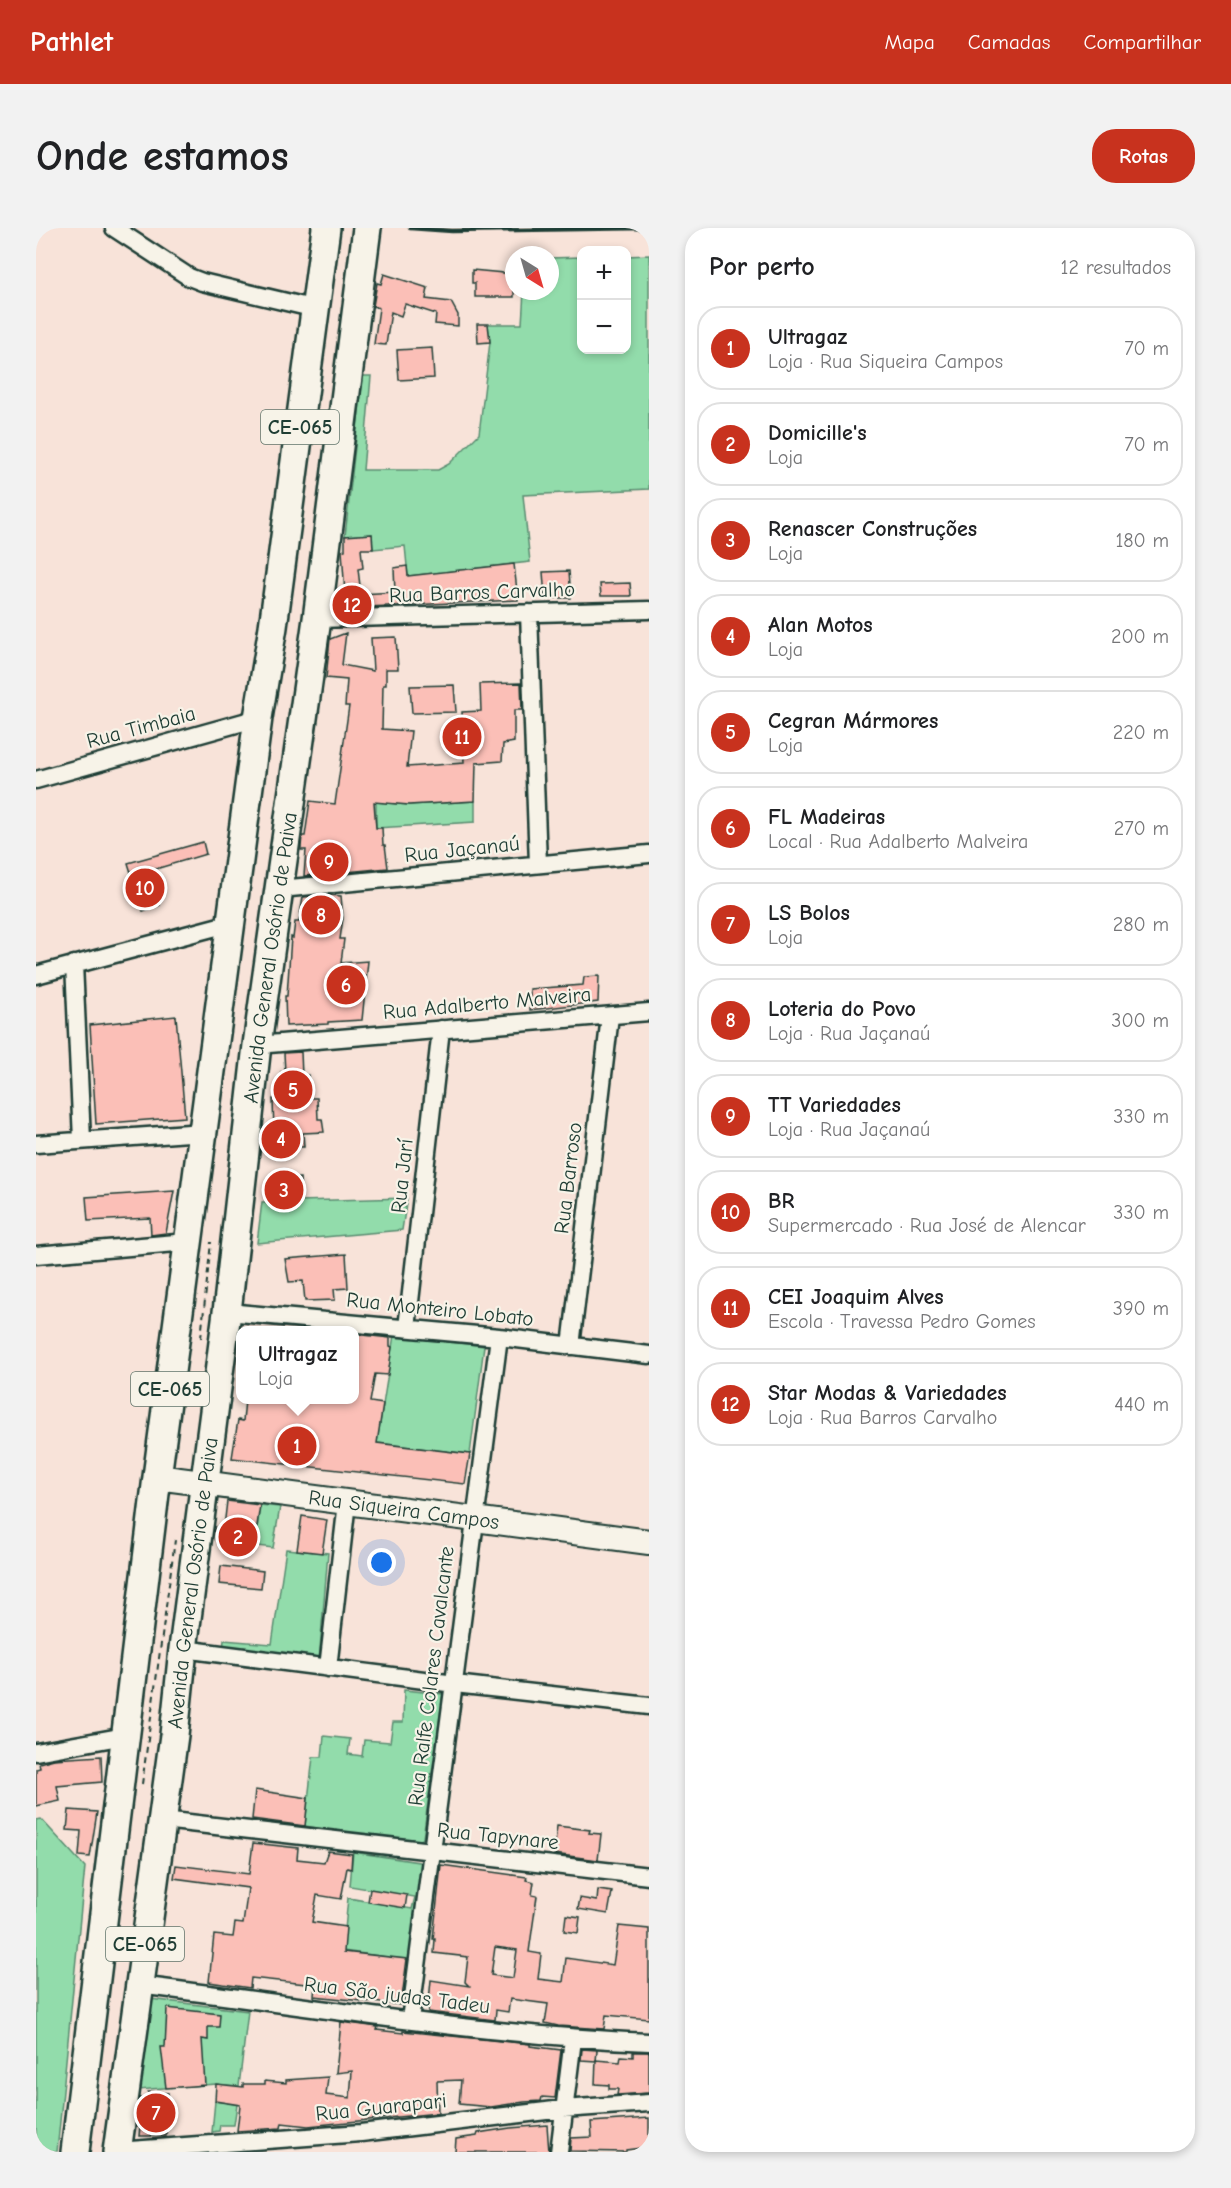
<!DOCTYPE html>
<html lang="pt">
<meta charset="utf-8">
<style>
body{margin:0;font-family:"Comic Neue",sans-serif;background:#f2f2f2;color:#202124}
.controls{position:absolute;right:18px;top:18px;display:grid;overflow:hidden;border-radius:12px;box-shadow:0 3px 9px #0003}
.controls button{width:54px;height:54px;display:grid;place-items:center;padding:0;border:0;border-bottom:2px solid #e0e0e0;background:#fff;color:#202124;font:30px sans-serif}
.compass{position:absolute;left:469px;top:18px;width:54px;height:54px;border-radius:50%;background:#fff;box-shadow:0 3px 9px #0003;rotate:143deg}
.you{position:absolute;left:346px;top:1335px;width:21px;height:21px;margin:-15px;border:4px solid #fff;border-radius:50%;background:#1a73e8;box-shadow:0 0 0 9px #1a73e833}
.badge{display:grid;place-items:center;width:39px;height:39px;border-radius:50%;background:#c8321e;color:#fff;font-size:20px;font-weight:700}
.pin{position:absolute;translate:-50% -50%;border:3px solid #fff;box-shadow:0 2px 6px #0006}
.popup{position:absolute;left:200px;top:1098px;width:123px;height:78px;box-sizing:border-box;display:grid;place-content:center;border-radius:12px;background:#fff;filter:drop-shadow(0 2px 4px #0005);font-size:20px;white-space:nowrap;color:#757577}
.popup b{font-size:22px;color:#202124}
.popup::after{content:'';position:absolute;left:50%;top:100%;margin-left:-12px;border:12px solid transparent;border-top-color:#fff}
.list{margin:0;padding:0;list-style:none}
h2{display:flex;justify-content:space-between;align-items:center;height:78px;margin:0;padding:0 24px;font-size:26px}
h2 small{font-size:20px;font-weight:400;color:#757577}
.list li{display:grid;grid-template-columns:39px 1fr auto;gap:18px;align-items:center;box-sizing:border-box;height:84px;margin:0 12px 12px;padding:0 12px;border:2px solid #e0e0e0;border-radius:24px}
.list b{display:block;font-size:22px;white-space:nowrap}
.list p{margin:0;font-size:20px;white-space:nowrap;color:#757577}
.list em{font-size:20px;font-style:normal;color:#757577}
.map{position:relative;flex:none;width:613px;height:1924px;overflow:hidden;border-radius:24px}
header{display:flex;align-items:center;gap:36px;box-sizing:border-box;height:84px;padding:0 30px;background:#c8321e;color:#fff}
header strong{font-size:28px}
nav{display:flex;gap:33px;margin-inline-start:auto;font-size:21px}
.intro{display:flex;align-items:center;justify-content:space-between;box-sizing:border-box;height:144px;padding:0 36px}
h1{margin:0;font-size:42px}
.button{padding:15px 27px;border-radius:24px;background:#c8321e;color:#fff;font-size:21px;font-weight:700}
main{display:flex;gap:36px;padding:0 36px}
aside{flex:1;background:#fff;border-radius:24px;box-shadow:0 3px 9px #0003}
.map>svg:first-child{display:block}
.green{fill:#92dcab;stroke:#588c70;stroke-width:1.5}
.building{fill:#fbbfb7;stroke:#1f3d34;stroke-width:1.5;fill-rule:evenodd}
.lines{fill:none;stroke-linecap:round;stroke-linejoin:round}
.street-casing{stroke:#1f3d34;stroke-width:21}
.secondary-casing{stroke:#1f3d34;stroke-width:28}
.primary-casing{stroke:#1f3d34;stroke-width:32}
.path{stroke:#1f3d34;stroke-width:2;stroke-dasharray:6 4.5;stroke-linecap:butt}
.street{stroke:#f7f3e8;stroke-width:16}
.secondary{stroke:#f7f3e8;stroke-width:24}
.primary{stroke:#f7f3e8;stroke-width:27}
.rail{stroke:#1f3d34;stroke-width:4.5}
.labels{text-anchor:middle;stroke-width:4.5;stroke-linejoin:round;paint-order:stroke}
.shield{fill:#f7f3e8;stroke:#60746a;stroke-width:1.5}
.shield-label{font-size:20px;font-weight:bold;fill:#1f3d34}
.street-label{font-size:21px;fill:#1f3d34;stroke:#f7f3e8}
</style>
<header>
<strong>Pathlet</strong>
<nav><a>Mapa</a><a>Camadas</a><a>Compartilhar</a></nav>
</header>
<div class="intro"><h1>Onde estamos</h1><a class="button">Rotas</a></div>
<main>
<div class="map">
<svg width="613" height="1924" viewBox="0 0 613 1924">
<rect width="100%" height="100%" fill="#f8e3d9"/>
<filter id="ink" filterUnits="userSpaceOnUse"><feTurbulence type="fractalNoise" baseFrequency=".0167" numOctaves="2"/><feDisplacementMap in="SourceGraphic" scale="12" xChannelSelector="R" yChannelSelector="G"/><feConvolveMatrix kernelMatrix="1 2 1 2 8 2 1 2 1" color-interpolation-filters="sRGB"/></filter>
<g filter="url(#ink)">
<path class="green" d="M613,27v234l-126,6 7,67 -122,14 -3,-30 -32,3 -1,-15 -27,2 18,-160h8l-8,94h75l11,-6 30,-30 11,-92 -2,-18h34l2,-33h26v-33l31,-1 1,93h44l1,-94z
M439,573v21l-99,6v-26l33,3z
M371,970l-5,32 -145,13 5,-41z
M358,1107l90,11 -14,108 -93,-11z
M224,1277l20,2 -7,41 -23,-3 1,-14h6z
M250,1321l42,4 -9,108 -96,-12 1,-9 48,4z
M368,1462l39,4 -20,144 -3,4 -9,2 -106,-18 8,-69h9l2,-21 26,3 -2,15 14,2 2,-16 26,2 3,-20h10z
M5,1591l44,48 -28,285h-21v-332z
M317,1624l72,11 -16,97 -66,-9 5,-53 64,11 3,-12 -65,-11z
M114,1771l98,12 -9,75 -23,-2 -78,6z
M179,1873l22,3 -3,21h-14l-1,6 -7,1z"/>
<path class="building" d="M436,42l42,4v23h-39v-14h-3z
M348,46l44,14 -2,11 25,3 7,13v11l-23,-2 1,-10 -31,-10 -4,12 -10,-4 -5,33 -12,-1 5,-36 -6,-2 4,-23 4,1z
M441,96h11l2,18 -12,1z
M396,120l2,30 -35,2 -2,-30z
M336,306l1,15h-12l2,19 -5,1 3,25 34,-2 -1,-24 13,-2 1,10 106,-12 4,36 -172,8 -4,-57 3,-1v-14z
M533,343l2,27h-26l-2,-26z
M594,355l1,13h-30l-1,-12z
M310,405l-4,32 31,6 -2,-33 25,-1 2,32h-12v16h-3l-1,44 29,2 -4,36 57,-4 -2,-51 19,-1 -1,-27 41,-1 1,27h-8v32l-11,2 -1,17 -26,2 -1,38 -66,4 -35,-3 2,26h6l1,17h2l3,23 -84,8 2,-26h-5v-3l1,-11h3l5,-35 25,3 14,-98h-4l2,-26 -21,-2 4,-39z
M418,457l2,27 -44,1 -2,-27z
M167,614l3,12 -57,17 11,34 -17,6 -15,-48z
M293,667l12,1 2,22 -3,21h4l-3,24 27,-2 -6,59 -34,2v2l-42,2 -1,-30h2l4,-59 2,1 2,-16h4l4,-25z
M563,748l-1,26 -68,8v-21l53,-4 1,-8z
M140,788l9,101 -89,7 -6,-99z
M265,824l1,24 6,-1 2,23h7l1,21h4l2,13 -21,1 1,14 -43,-1 2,-14h11l-1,-33h4v-17h5l-1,-10h4l-1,-19z
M264,950l1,23 -33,1 -1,-22z
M138,963l-8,42 -15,2 -1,-17 -62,3 -2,-24z
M310,1026l2,34 -14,1 1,11 -30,1 -2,-20 -14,1 -4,-23z
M318,1106l36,4v8l2,1 -4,28 -13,-1 -5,28 13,2 -6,39 93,11 -5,30 -233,-26 6,-38 5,1 2,-21h109z
M191,1273l33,4 -4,27 -5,-1 -1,14 -25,-2 1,-16h-2z
M266,1288l25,4 -5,33 -25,-3z
M185,1338l42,5 -2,17 -42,-4z
M65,1528l1,26 -45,4 3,15 -24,5v-37l4,-1 -1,-5 15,-4z
M219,1562l53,8 -3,28 -53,-7z
M33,1582l28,2 -7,45 -11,-1 2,-25 -14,-1z
M521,1598l33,4 -1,3 12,1 -3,26 -44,-6z
M217,1615l45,5 -1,11 27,3 4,-11 24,3 -1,15 -4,-1 -6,31 -24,-4 -5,27 34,5 -2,25 63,7 -6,46 -87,-9 1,-11 -64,-7 -1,10 -41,-6 5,-47 19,2 2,-14 8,1 5,-36 -74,-10 2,-13 73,9z
M405,1637l86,12 -1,3 8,2 -2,13 5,1 -8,56 12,2 -3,25 25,3 3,-24 47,7 6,-39 30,3v90l-43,-4 -2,14 -46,-3 -13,-3 3,-19 -38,-5 -2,13 -12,-2 -1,10 -67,-8 3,-32 38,6 -4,-4 3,-25 -34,-4 1,-14h-2zM459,1719l22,3 -4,28 -22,-3z
M334,1661l37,6 -2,13 -37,-6z
M562,1662l14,2 -4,22 -30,-5 2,-11 17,3z
M530,1687l14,2 -2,16 -14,-2z
M131,1780l53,6 -1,13h-11v13l-6,-1 3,46 -39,3 -5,-41h4z
M305,1794l37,5 -1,3 26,3v-2l127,13v2l31,4 -6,48 -13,-1 -1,4 -17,1 -33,5 -32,-3 2,-24 -24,1 1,32 -130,13 -26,-3 -1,5 -44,3 3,-26 -25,-4 1,-17 27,3v-3h22v-3l21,2v-3l42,-3 -2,18 24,3 2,-27 -16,2z
M546,1821l15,1 -1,11 -15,-1z
M597,1824h16v41l-32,2 1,-6h-9v-4l-14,-1 1,-24 24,2 1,-6 12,1z
M112,1864l20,1 -2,43h-27l2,-20h3l1,-8h2z
M613,1890v29l-23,3v2l-56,-1 1,-13 21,-1 -1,-15z
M511,1897l2,27h-94l1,-13 21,-3 1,-3 32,-5z"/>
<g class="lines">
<g class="street-casing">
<path id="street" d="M78,0l75,49 13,5 114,27
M493,385l9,251
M281,391l332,-9
M0,552l222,-62
M244,661l369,-35
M38,736l8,176
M0,747l195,-52
M221,817l392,-33
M0,916l167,-12
M0,1027l152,-13
M191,1084l272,25 150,18
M371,1100l34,-299
M535,1118l39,-330
M147,1421l272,35 194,22
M292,1440l19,-166
M0,1524l89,-16
M127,1592l486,56
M103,1757c170,21 339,50 510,57
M374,1792l89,-683
M81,1923l244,-18 202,-24 86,-6
M523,1924l14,-113"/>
</g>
<g class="secondary-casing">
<g id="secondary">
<path id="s1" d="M121,1249l492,65"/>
</g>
</g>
<g class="primary-casing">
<g id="primary">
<path d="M39,1924l82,-675 101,-759 15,-91 53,-399"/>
<path id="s2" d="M81,1924l57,-417 9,-86 44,-337 30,-267 60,-426 50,-391"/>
</g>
</g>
<path class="path" d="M165,1110l10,-96
M106,1556l33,-244"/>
<use href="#street" class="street"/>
<use href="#secondary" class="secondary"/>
<use href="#primary" class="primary"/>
<path class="rail" d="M374,0l42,3 197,-3"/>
</g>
</g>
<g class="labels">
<g class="shield">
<rect x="225" y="182" width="78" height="34" rx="4.5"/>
<rect x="95" y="1144" width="78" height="34" rx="4.5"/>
<rect x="70" y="1699" width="78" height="34" rx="4.5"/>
</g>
<g class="shield-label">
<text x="264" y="206">CE-065</text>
<text x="134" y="1168">CE-065</text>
<text x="109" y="1723">CE-065</text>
</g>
<g class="street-label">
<text transform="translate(446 364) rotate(-2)" y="7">Rua Barros Carvalho</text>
<text transform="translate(105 499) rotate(-15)" y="7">Rua Timbaia</text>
<text transform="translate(426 621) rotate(-6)" y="7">Rua Jaçanaú</text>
<text dy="7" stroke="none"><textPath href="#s2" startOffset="1204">Avenida General Osório de Paiva</textPath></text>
<text transform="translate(451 775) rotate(-5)" y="7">Rua Adalberto Malveira</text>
<text transform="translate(366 948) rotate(-84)" y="7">Rua Jarí</text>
<text transform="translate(532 950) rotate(-83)" y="7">Rua Barroso</text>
<text transform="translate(404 1081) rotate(6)" y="7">Rua Monteiro Lobato</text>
<text dy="7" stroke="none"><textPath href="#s1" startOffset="249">Rua Siqueira Campos</textPath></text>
<text dy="7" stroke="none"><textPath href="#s2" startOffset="574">Avenida General Osório de Paiva</textPath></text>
<text transform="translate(395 1448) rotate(-83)" y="7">Rua Ralfe Colares Cavalcante</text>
<text transform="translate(462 1608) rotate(6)" y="7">Rua Tapynare</text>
<text transform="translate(361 1767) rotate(7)" y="7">Rua São judas Tadeu</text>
<text transform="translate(345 1879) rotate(-6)" y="7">Rua Guarapari</text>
</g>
</g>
</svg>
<div class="controls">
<button>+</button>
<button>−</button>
</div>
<svg class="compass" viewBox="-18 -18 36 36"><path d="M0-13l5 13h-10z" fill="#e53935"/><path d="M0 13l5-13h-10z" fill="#757577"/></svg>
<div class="you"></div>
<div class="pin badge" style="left:261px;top:1218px">1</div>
<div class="popup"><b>Ultragaz</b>Loja</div>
<div class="pin badge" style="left:202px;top:1309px">2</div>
<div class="pin badge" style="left:248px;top:962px">3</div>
<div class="pin badge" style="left:245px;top:911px">4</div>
<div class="pin badge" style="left:257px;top:862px">5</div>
<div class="pin badge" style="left:310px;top:757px">6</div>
<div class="pin badge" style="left:120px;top:1885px">7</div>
<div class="pin badge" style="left:285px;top:687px">8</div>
<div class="pin badge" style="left:293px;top:634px">9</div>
<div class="pin badge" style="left:109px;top:660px">10</div>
<div class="pin badge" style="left:426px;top:509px">11</div>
<div class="pin badge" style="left:316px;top:377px">12</div>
</div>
<aside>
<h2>Por perto<small>12 resultados</small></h2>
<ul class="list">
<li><span class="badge">1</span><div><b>Ultragaz</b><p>Loja · Rua Siqueira Campos</p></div><em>70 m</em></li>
<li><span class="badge">2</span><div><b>Domicille's</b><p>Loja</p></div><em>70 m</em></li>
<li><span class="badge">3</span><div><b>Renascer Construções</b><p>Loja</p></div><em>180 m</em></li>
<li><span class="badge">4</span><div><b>Alan Motos</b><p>Loja</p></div><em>200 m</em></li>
<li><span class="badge">5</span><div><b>Cegran Mármores</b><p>Loja</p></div><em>220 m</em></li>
<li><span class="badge">6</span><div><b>FL Madeiras</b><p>Local · Rua Adalberto Malveira</p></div><em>270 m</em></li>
<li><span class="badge">7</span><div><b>LS Bolos</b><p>Loja</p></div><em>280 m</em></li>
<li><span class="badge">8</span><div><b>Loteria do Povo</b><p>Loja · Rua Jaçanaú</p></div><em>300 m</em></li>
<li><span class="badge">9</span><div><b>TT Variedades</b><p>Loja · Rua Jaçanaú</p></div><em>330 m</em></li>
<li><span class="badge">10</span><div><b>BR</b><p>Supermercado · Rua José de Alencar</p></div><em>330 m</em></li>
<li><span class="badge">11</span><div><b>CEI Joaquim Alves</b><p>Escola · Travessa Pedro Gomes</p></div><em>390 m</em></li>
<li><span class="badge">12</span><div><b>Star Modas &amp; Variedades</b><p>Loja · Rua Barros Carvalho</p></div><em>440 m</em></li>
</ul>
</aside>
</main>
